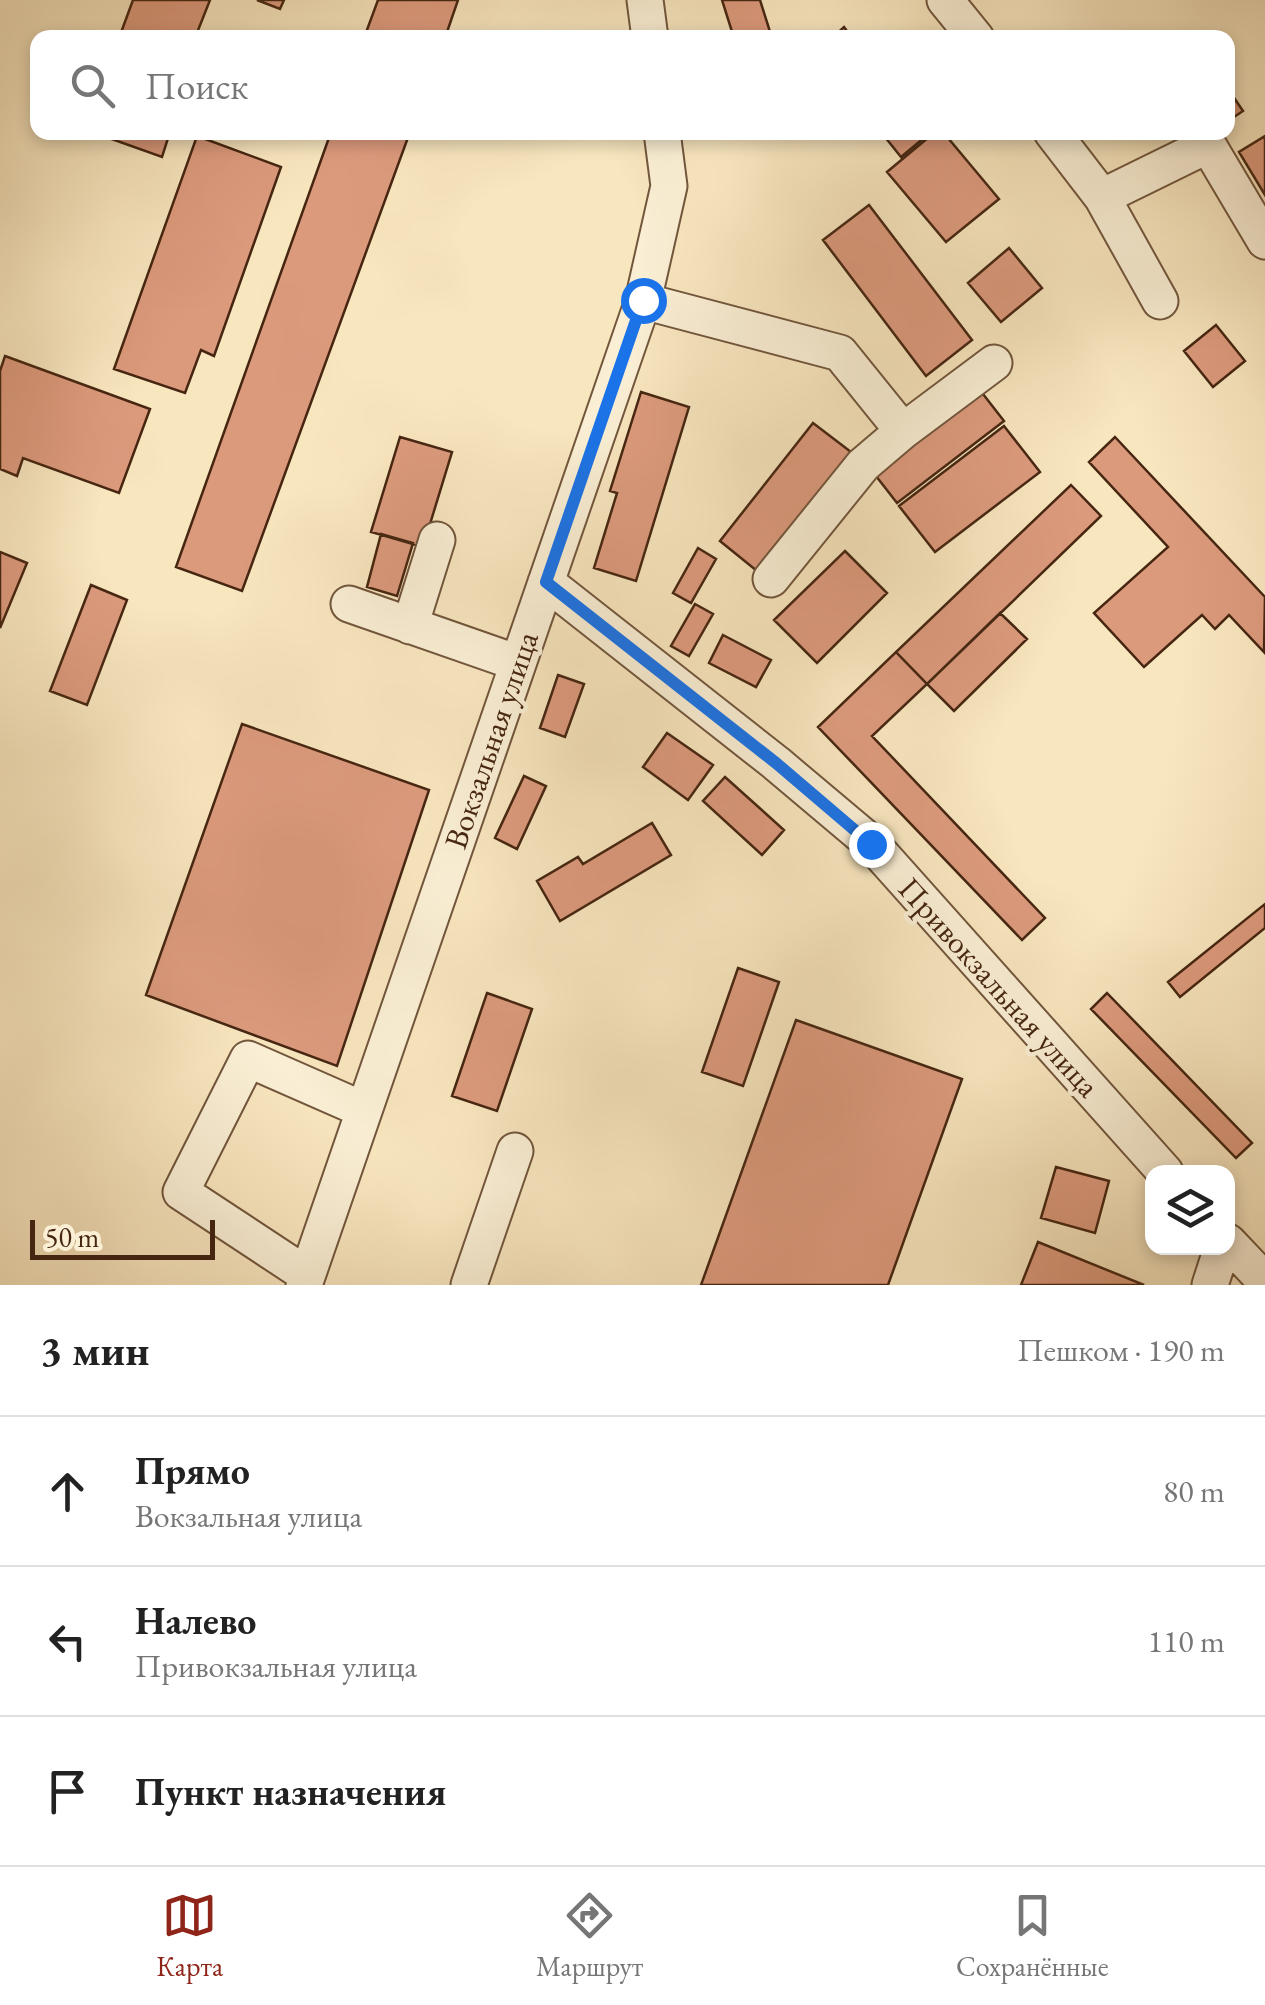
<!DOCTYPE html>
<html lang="ru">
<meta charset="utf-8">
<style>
body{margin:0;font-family:"EB Garamond",serif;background:#f2f2f2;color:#222}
.controls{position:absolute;right:30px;bottom:30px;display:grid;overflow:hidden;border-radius:20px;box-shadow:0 5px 15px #0003}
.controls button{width:90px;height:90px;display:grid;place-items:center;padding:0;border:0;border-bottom:2px solid #e0e0e0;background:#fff;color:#222;font:50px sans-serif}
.scale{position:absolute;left:30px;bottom:25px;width:185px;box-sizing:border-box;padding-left:10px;border:5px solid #462611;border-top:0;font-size:28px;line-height:35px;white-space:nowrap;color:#462611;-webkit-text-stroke:8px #faefd5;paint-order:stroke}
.stop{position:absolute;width:30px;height:30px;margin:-22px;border:8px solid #1a73e8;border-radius:50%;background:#fff}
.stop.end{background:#1a73e8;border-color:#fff;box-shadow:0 2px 10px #0008}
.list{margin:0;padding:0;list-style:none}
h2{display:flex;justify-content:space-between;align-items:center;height:130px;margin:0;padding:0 40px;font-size:42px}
h2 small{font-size:32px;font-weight:400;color:#767676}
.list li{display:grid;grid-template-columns:65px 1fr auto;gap:30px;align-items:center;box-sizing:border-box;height:150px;padding:0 40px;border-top:2px solid #e0e0e0}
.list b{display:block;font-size:38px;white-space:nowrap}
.list p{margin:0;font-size:32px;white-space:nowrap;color:#767676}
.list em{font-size:32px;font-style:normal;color:#767676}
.icon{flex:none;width:55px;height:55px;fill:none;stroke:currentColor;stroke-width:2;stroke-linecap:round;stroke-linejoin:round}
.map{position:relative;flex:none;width:1265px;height:1285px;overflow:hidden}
.search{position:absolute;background:#fff;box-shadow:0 5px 15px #0003;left:30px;right:30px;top:30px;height:110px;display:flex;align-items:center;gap:25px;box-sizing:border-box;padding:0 35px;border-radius:20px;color:#767676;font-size:38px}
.sheet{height:580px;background:#fff}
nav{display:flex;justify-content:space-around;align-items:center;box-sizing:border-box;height:140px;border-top:2px solid #e0e0e0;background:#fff;font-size:28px;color:#767676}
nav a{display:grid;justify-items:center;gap:5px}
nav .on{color:#8f2418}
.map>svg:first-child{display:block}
.building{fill:#dc9a7d;stroke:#462611;stroke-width:2.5}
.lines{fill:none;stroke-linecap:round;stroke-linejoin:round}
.minor-casing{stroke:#72563c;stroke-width:39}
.minor{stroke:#faefd5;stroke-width:35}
.route{stroke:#1a73e8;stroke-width:12}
.labels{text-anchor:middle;stroke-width:9;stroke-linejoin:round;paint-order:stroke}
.street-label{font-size:32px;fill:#462611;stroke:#faefd5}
</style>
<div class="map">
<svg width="1265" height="1285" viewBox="0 0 1265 1285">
<rect width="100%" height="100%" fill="#f8e6bf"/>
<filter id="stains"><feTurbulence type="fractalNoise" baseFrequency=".002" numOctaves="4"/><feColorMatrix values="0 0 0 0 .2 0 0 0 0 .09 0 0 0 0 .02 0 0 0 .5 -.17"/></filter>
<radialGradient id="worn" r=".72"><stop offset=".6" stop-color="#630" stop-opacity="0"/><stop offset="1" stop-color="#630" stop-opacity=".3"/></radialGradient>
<path class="building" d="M133,0h77l-15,38h-76z
M257,0h27l-4,9z
M378,0h80l-13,38h-81z
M722,0h38l12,38h-38z
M844,27l8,11h-20z
M1228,89l15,22 -15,10z
M92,132h78l-8,25z
M331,132h79l-168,459 -66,-24z
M881,132h50l-30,25z
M935,132h8l56,67 -53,43 -59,-70z
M197,136l84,31 -67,189 -13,-6 -16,43 -71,-24z
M1265,136v59l-26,-43z
M869,205l103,135 -46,36 -103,-136z
M1009,248l33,40 -41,34 -33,-39z
M1216,325l29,36 -32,26 -29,-36z
M5,356l145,53 -31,84 -96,-35 -6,18 -17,-7v-98z
M976,385l28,36 -107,82 -28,-36z
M641,392l48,15 -53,174 -42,-13 23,-75 -7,-2z
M813,423l38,29 -94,119 -37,-30z
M1004,426l36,46 -105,80 -36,-46z
M400,437l52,15 -29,95 -52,-15z
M1115,437l150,160 -1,55 -35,-37 -14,14 -13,-14 -58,52 -50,-54 74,-66 -79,-85z
M1071,485l30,31 -174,168 -31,-32z
M381,534l32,9 -16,53 -30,-9z
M698,548l18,11 -25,44 -18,-10z
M845,551l42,42 -70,70 -43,-43z
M0,552l27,11 -27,65z
M91,585l36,15 -40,105 -37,-14z
M695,604l18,10 -24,42 -18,-10z
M1000,613l27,26 -73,72 -27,-27z
M723,635l48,25 -15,27 -47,-24z
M896,652l31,32 -55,52 173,182 -23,22 -204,-213z
M558,675l26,9 -19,53 -25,-9z
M242,724l187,66 -92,276 -191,-71z
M667,733l46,32 -25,35 -45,-33z
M524,776l22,10 -29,63 -22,-11z
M725,777l59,53 -22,25 -59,-54z
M652,823l19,32 -111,66 -23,-40 41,-24 5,7z
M1265,904v24l-85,69 -12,-15z
M738,968l41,14 -36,104 -41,-14z
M487,993l45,16 -35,102 -45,-15z
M1107,993l145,150 -16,15 -145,-149z
M796,1020l166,59 -74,206h-187z
M1056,1167l53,14 -14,52 -54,-15z
M1038,1242l106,43h-123z"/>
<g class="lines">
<g class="minor-casing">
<path id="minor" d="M645,0l5,38
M945,0l31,38
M1052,132l50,65 58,104
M1102,197l106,-52 57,96
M643,301l197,52 63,78 -40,34 -92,114
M903,431l91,-68
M546,582l230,181 95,80 294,329
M349,604l169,59
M410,626l27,-86
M1228,1242l37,39
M307,1275l-126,-83 67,-133 116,51
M304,1285l339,-984 26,-115 -7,-54
M469,1285l46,-134
M1210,1285l12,-37"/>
</g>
<use href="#minor" class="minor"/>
</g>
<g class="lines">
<path class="route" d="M643,300l-97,282 230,181 95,81"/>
</g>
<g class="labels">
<g class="street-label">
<text transform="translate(491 740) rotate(-71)" y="11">Вокзальная улица</text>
<text transform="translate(999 987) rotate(48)" y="11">Привокзальная улица</text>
</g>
</g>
<rect width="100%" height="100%" filter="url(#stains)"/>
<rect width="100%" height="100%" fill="url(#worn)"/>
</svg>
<div class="controls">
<button><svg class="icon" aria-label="layers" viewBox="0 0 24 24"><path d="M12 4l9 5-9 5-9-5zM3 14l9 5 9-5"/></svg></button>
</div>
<div class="scale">50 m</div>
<div class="stop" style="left:643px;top:300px"></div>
<div class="stop end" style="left:871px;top:844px"></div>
<div class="search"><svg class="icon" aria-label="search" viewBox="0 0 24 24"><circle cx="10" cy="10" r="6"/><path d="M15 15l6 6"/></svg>Поиск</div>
</div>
<section class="sheet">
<h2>3 мин<small>Пешком · 190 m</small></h2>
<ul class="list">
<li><svg class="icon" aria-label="ahead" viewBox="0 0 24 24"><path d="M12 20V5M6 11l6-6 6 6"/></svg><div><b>Прямо</b><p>Вокзальная улица</p></div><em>80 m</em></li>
<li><svg class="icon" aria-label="left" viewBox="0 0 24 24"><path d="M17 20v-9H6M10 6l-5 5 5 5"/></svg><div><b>Налево</b><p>Привокзальная улица</p></div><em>110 m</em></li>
<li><svg class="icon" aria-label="arrive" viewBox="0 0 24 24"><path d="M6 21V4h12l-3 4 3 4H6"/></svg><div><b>Пункт назначения</b></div></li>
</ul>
</section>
<nav>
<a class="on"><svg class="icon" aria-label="map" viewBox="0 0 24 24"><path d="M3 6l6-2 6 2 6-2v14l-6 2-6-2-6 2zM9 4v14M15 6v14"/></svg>Карта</a>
<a><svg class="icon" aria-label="directions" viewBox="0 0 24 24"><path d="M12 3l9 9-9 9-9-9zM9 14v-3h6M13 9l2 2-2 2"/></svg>Маршрут</a>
<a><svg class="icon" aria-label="saved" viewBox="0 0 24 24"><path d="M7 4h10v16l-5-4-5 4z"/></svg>Сохранённые</a>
</nav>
